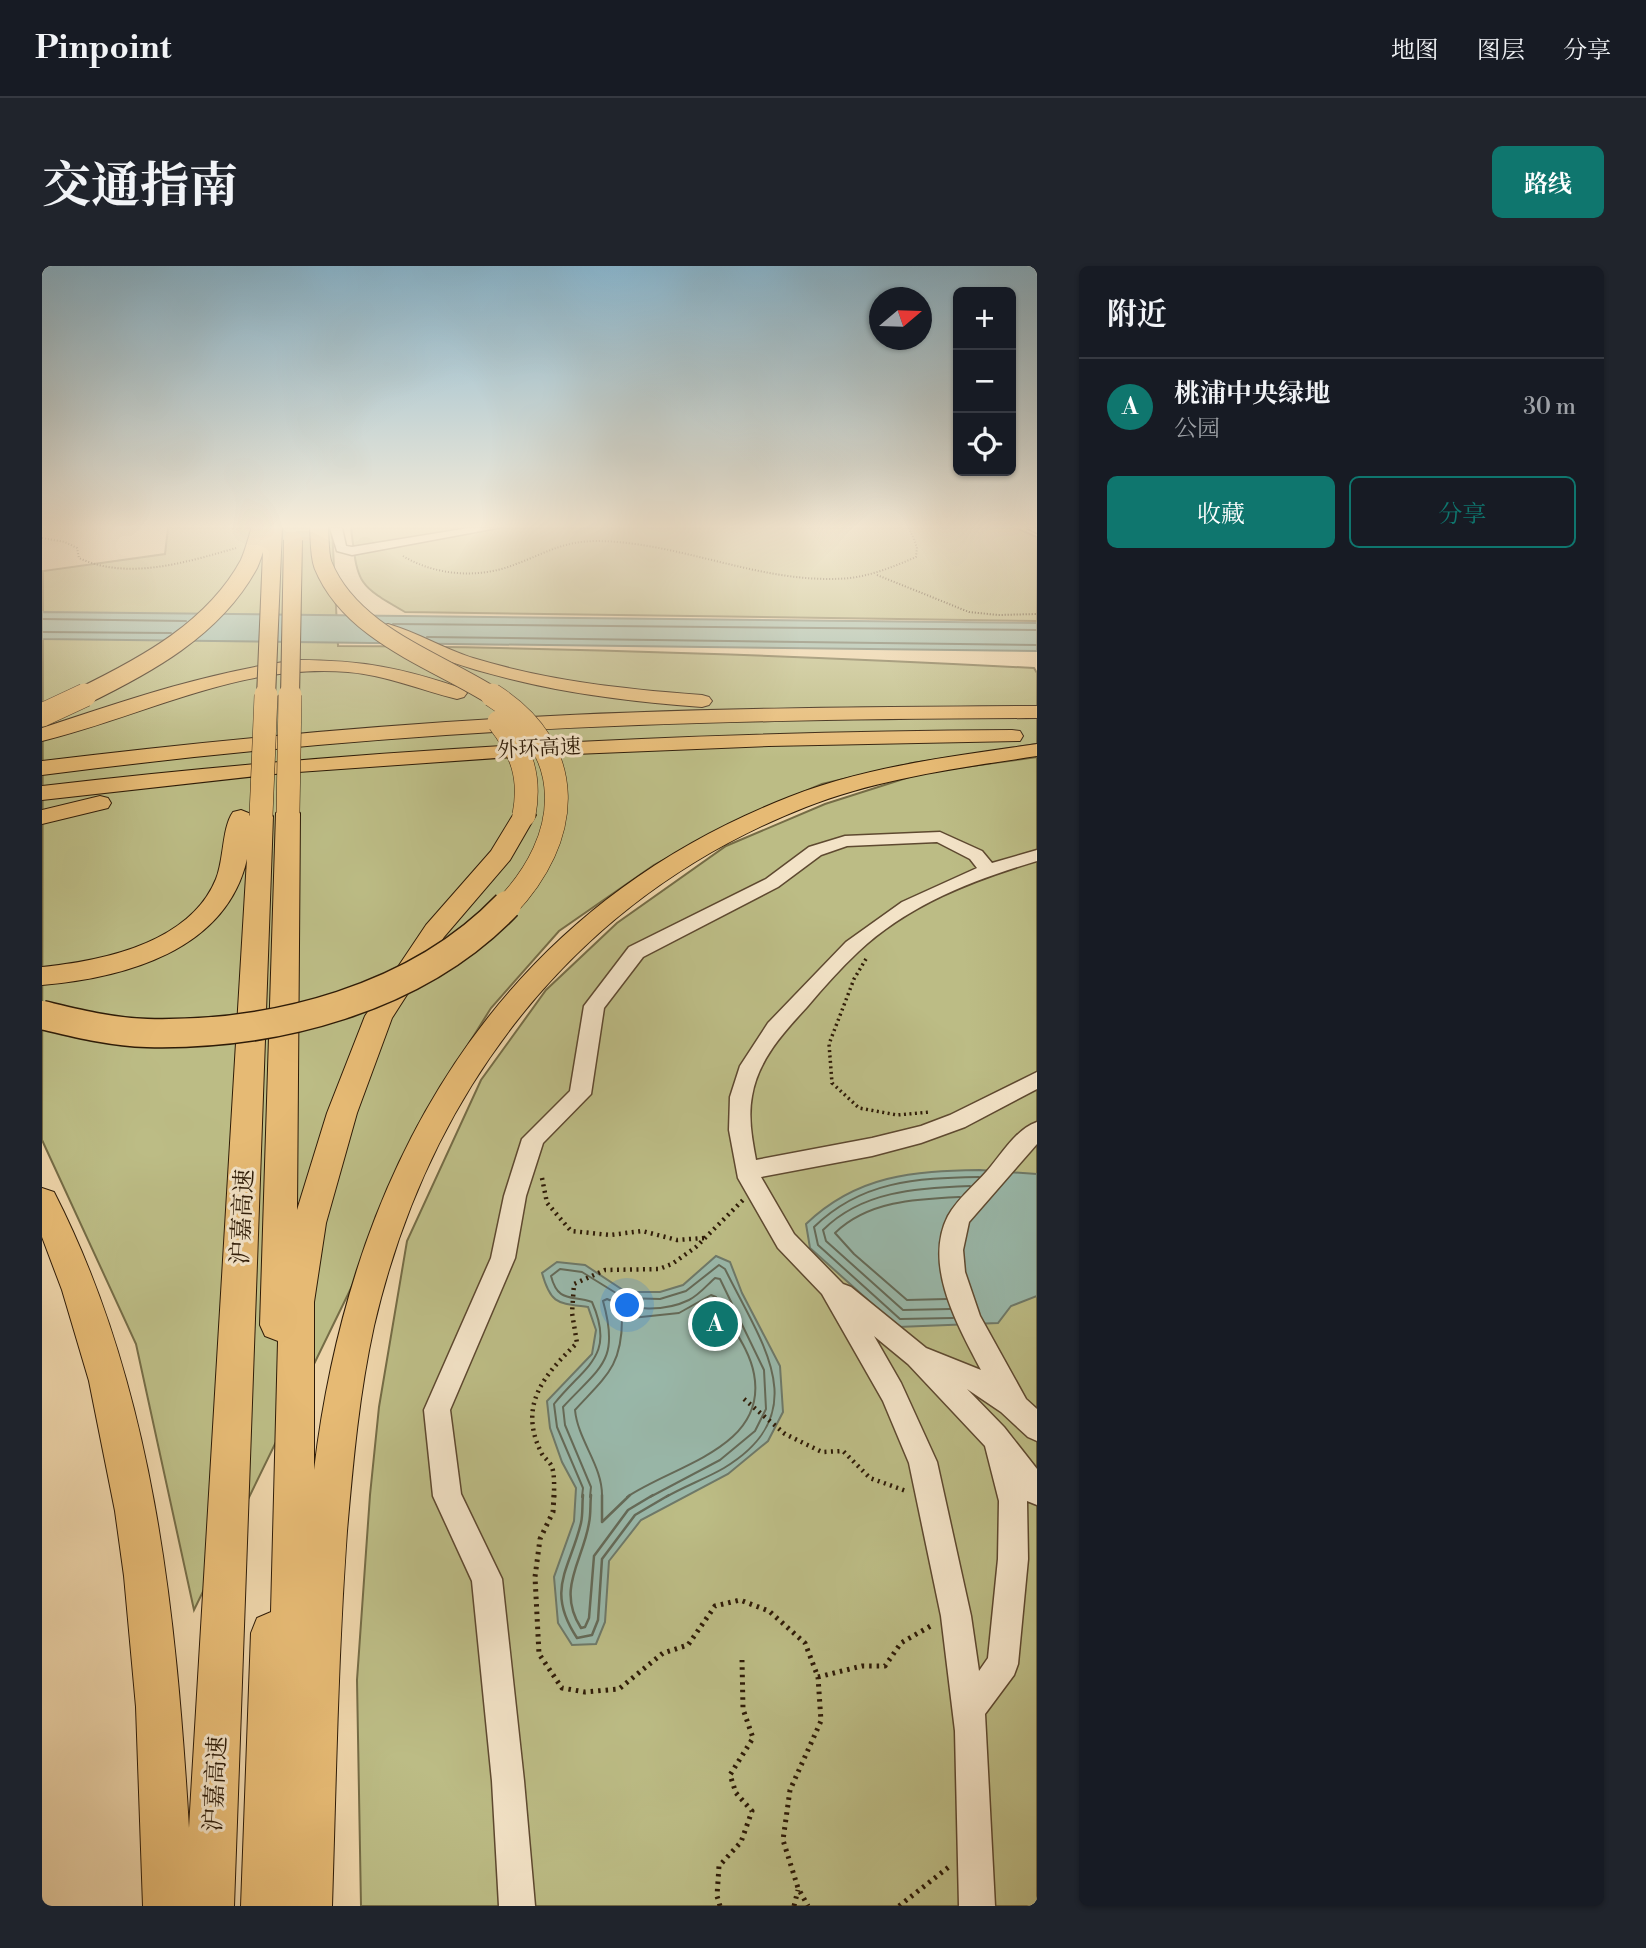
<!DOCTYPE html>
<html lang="zh">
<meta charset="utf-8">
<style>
body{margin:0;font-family:"Libre Bodoni","Noto Serif SC",serif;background:#20242c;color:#f1f3f6}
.controls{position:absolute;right:21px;top:21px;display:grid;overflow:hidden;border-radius:10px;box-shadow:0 2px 5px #0004}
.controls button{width:63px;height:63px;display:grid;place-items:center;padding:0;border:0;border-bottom:2px solid #363941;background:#171b24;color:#f1f3f6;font:35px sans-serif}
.compass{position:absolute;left:827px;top:21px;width:63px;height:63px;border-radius:50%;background:#171b24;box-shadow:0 2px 5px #0004;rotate:71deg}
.you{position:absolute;left:586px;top:1040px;width:24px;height:24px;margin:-18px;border:5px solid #fff;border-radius:50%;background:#1a73e8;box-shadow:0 0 0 10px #1a73e833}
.badge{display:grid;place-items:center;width:46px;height:46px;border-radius:50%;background:#0f766e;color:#fff;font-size:23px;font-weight:700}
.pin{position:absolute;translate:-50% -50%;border:4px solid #fff;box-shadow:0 2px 7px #0006}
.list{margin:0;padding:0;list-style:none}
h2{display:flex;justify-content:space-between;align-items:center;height:91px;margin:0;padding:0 28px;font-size:30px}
h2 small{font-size:23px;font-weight:400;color:#9ea1a6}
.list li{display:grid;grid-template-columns:46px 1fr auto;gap:21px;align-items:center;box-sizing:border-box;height:98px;padding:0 28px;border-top:2px solid #363941}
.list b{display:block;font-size:26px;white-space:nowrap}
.list p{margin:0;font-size:23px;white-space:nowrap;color:#9ea1a6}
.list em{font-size:23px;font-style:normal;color:#9ea1a6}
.actions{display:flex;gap:14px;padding:21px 28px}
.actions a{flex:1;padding:16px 0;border:2px solid #0f766e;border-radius:10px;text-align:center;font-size:24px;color:#0f766e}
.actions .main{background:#0f766e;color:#fff}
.icon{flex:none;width:38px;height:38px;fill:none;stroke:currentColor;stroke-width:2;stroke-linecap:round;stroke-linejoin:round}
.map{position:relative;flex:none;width:995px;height:1640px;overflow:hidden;border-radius:10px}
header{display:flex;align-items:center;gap:42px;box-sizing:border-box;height:98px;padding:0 35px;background:#171b24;border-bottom:2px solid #363941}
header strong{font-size:33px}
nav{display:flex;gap:38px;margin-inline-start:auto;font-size:24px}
.intro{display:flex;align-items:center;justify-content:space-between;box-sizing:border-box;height:168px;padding:0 42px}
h1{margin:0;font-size:49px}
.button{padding:18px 32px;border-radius:10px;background:#0f766e;color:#fff;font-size:24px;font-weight:700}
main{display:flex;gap:42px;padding:0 42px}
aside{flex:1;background:#171b24;border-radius:10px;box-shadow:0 2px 5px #0004}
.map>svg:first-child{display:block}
.green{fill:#bcbc85;stroke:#756c46;stroke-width:2}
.water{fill:#99b8aa;stroke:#6e7969;stroke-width:2}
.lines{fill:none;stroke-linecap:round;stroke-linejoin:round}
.shore-far1{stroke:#646a58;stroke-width:2}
.shore{stroke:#646a58;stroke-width:2.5}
.minor-casing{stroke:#5e4930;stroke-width:3}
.highway-casing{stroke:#2e1b07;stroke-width:2}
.path-far3{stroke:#2e1b07;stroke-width:2;stroke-dasharray:1 2;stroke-linecap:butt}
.path-far2{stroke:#2e1b07;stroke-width:3.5;stroke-dasharray:2 3.5;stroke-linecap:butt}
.path-far1{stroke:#2e1b07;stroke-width:4.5;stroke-dasharray:2 4.5;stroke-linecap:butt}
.path{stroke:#2e1b07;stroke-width:5;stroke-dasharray:2.5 5;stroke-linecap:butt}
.minor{fill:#f3e3c7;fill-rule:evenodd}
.highway{fill:#e6ba74;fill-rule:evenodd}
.highway-bridge-far2-casing{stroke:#2e1b07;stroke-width:20;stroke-linecap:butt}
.highway-bridge-far1-casing{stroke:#2e1b07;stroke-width:24;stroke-linecap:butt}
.highway-bridge-casing{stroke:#2e1b07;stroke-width:31;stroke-linecap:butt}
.highway-bridge-far2{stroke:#e6ba74;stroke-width:18}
.highway-bridge-far1{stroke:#e6ba74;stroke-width:23}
.highway-bridge{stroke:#e6ba74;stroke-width:28}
.labels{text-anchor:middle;stroke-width:6;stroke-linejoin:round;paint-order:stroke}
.far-street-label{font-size:21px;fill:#2e1b07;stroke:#f3e3c7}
.street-label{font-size:24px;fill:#2e1b07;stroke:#f3e3c7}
</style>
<header>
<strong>Pinpoint</strong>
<nav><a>地图</a><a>图层</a><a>分享</a></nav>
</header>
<div class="intro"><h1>交通指南</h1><a class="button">路线</a></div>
<main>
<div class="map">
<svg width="995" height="1640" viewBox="0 0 995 1640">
<rect width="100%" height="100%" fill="#edd4a9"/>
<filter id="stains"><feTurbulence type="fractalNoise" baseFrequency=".00286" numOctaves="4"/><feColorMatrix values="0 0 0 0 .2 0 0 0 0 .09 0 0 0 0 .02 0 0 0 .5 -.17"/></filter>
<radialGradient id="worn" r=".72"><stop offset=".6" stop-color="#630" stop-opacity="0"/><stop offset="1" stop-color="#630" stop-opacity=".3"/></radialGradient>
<path class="green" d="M126,262h164l6,118c232,1 464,10 696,22l3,5v71l-124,19 -91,21 -78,33 -90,48 -95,66 -68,77 -74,119 -62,153 -161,330 -58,-266 -94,-204 1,-569 122,-17z
M309,262h665l21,9v84l-632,-9c-49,-28 -47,-28 -54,-84z
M995,491v1149h-676l-4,-226 13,-185 9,-88 28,-166 74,-161 65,-90 71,-67 109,-77 99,-42 97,-31z"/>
<path class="water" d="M0,346l995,11v28l-995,-12z
M938,904l57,4v122l-26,10 -13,17 -100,4 -88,-79 -4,-24c51,-49 107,-53 174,-54z
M674,990l14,6 12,31 38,73 3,46 -15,29 -40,33 -87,46 -32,41 -4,61 -9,22 -24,1 -14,-22 -4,-46 20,-56 2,-33 -14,-26 -12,-34 -3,-27 45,-47 4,-24 -8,-23c-30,-4 -37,-2 -46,-34l15,-11 28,3 41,27h34l23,-7z"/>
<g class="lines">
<path class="shore-far1" d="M0,353l144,2
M351,358l644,6
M0,366l129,1
M385,371l610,8
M904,1033l-39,1 -53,-46 -19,-21c33,-32 81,-34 125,-36
M908,1043l-47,1 -77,-69 -3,-11c39,-39 94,-42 147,-44
M911,1052l-53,1 -82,-74 -4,-18c47,-46 102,-49 165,-50
M540,1231l1,-9 -26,-61 -3,-23c31,-39 62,-47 38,-102 -21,-7 -34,1 -41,-26l9,-7 22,3 42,26 36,1 26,-8 33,-26 6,4c35,72 92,143 -1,199 -19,11 -39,18 -58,29
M548,1231l1,-10 -26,-62 -2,-18c38,-41 57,-46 40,-106l4,-2c25,12 57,13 82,1 10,-5 18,-15 26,-22l5,1 44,91 2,39 -11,22 -35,29 -70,37
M560,1231c1,-31 -24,-56 -27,-87 30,-33 47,-43 47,-91l57,-6 32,-18 5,2c11,25 33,49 38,77 14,74 -80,91 -127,123"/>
<path class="shore" d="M541,1229c-1,9 0,19 -2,28 -11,46 -36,67 -4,115l15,-3 6,-15 4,-61 33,-44 34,-20
M549,1229c-1,9 0,19 -2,28 -6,38 -33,66 -8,105l4,-1 4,-9 5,-62 34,-46 25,-15
M560,1229v27l28,-27"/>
<g class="minor-casing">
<path id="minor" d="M288,262h12l4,18 6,1 117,-19h28l-145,27 -15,-4z
M985,262h10v5z
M898,566l42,19 10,12 45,-13v11c-64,19 -129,44 -179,91 -18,17 -35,36 -51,55 -24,26 -49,53 -55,89 -4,21 0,43 4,64l116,-22 49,-12 29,-11 87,-43v17l-72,38 -44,16 -49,13 -111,21 33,57 49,50 8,3 75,61 55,22c-23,-44 -58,-105 -33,-154 10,-18 26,-30 39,-45 15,-17 28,-41 50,-49v22l-68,78 -6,28 2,22 15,44 46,83 11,10v32l-9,-4 -27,-25 -34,-23 37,38 33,42v36l-10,-4 1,58 -10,105 -4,11 -29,39 10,192h-36l-4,-175 -14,-115 -32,-153 -26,-62 -61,-107 -44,-46 -40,-70 -9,-48 1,-33 10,-31 28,-43 78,-81 56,-40 75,-34 -7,-9 -33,-17 -90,4 -26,9 -43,32 -135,70 -39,51 -13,86 -48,49 -17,53 -11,62 -65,152 11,84 41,85 22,202 11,125h-36l-7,-125 -20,-200 -39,-85 -9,-86 67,-152 13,-62 18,-57 48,-48 14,-85 45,-59 137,-68 43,-32 36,-11zM832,1070l34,28 77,82 14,55 -1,58 -10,99 -9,13 -8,-55 -34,-154 -36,-79z"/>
</g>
<g class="highway-casing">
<path id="highway" d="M346,358c29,8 56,25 85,34 75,23 151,31 229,37l7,2 3,4 -3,4 -7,2c-112,-8 -218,-25 -321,-73l-2,-4 2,-4z
M255,394c66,0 105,8 167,29l3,4 -3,4 -7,2c-37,-9 -71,-24 -109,-27 -109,-9 -204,44 -306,69v-13c84,-28 166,-56 255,-68z
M995,440v12c-175,1 -350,3 -525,13 -157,9 -314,24 -470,44v-14c156,-19 313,-34 470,-43 175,-10 350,-11 525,-12z
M970,464l8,1 3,5 -3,5 -251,5 -243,10 -242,17 -242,27v-14c323,-38 645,-54 970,-56z
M995,478v12c-78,12 -157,22 -231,51 -230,90 -377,282 -432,519 -15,68 -21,137 -27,205 -9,125 -11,250 -15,375h-91l10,-273 6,-15 14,-6 7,-271 -13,-5 -5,-11 16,-512 4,-5h16l4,5 -3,397 30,-97 38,-97 61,-91 65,-74 25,-41h16l4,5 -26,45 -66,77 -52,81 -35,95 -31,110 -12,79v168c37,-303 181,-558 475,-673 79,-31 165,-41 248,-53z
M58,530l8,2 3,5 -3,5 -66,16v-14z
M219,543l8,2 4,5 -39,1090h-91l-7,-199 -12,-131 -9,-65 -26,-130 -27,-91 -20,-53v-49l12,4c100,195 122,420 135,636l58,-969c-21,92 -123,119 -205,126v-18c60,-6 148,-24 174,-88 8,-19 6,-52 17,-67l8,-2 10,4z"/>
</g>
<path class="path-far3" d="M0,272l23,4 12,6 2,10c49,23 108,4 157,-10
M361,290c33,20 77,23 113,8 30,-11 47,-23 81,-23 86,1 167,45 253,37 24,-3 45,-12 66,-21l1,-10 -8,-19
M835,309l92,37 29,3 39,-1"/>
<path class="path-far2" d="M824,693l-12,20 -25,65 3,39 27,25 38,7 33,-3"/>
<path class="path-far1" d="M500,912l5,25 24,28 39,4 32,-4 35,9 27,-2
M702,1133l41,35 37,18 21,-1 27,27 36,13
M512,1231c0,-9 1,-25 -3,-32 -3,-5 -8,-8 -10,-13 -23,-47 3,-77 36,-109l-5,-30 2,-29 31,-14 54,-1 13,-5 24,-17 47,-47"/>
<path class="path" d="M512,1229l-1,17 -13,27 -5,38 4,77 23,34 23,4 34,-3 44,-36 25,-8 27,-39 25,-6 29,11 36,32 13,34 3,44 -31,69 -7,50 15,48 10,18
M776,1411l44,-11h23l16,-23 33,-19
M678,1640l-3,-10 2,-30 22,-24 11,-31 -16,-18 -6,-18 23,-37 -10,-29 -1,-49
M752,1640l4,-16
M857,1640l51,-40"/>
<use href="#minor" class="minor"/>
<use href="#highway" class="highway"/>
<g class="highway-bridge-far2-casing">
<path id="highway-bridge-far2" d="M277,262c1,12 0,26 4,37 28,69 113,95 171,132
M39,431c64,-31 133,-68 168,-133 5,-11 8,-24 12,-36
M224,431l7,-169
M248,431l3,-157"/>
</g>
<g class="highway-bridge-far1-casing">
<path id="highway-bridge-far1" d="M450,429c87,55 80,143 14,212
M0,449l43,-20
M457,456c23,30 32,55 25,93
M246,547l2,-118
M219,550l5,-121"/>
</g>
<g class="highway-bridge-casing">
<path id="highway-bridge" d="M0,749c34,8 69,17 105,18 127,3 270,-34 360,-128"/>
</g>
<use href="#highway-bridge-far2" class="highway-bridge-far2"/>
<use href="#highway-bridge-far1" class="highway-bridge-far1"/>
<use href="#highway-bridge" class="highway-bridge"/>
</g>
<linearGradient id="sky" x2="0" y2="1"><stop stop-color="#88b6cf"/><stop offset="0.53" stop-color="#f7ecd8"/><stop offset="1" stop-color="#f7ecd8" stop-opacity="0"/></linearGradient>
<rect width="995" height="492" fill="url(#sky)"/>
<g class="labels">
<g class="far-street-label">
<text transform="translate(497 482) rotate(-3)" y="7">外环高速</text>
</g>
<g class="street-label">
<text transform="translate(200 951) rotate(-87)" y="8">沪嘉高速</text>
<text transform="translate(173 1518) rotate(-87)" y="8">沪嘉高速</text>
</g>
</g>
<rect width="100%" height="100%" filter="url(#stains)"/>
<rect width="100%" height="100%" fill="url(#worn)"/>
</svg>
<div class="controls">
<button>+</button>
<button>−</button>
<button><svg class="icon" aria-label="locate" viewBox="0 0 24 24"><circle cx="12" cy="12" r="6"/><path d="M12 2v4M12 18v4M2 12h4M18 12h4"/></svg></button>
</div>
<svg class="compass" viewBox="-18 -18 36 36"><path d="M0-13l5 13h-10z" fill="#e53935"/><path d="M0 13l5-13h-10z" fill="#9ea1a6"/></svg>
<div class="you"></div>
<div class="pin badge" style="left:673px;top:1058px">A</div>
</div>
<aside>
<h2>附近<small></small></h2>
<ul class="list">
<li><span class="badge">A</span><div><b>桃浦中央绿地</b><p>公园</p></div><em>30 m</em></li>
</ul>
<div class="actions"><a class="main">收藏</a><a>分享</a></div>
</aside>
</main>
